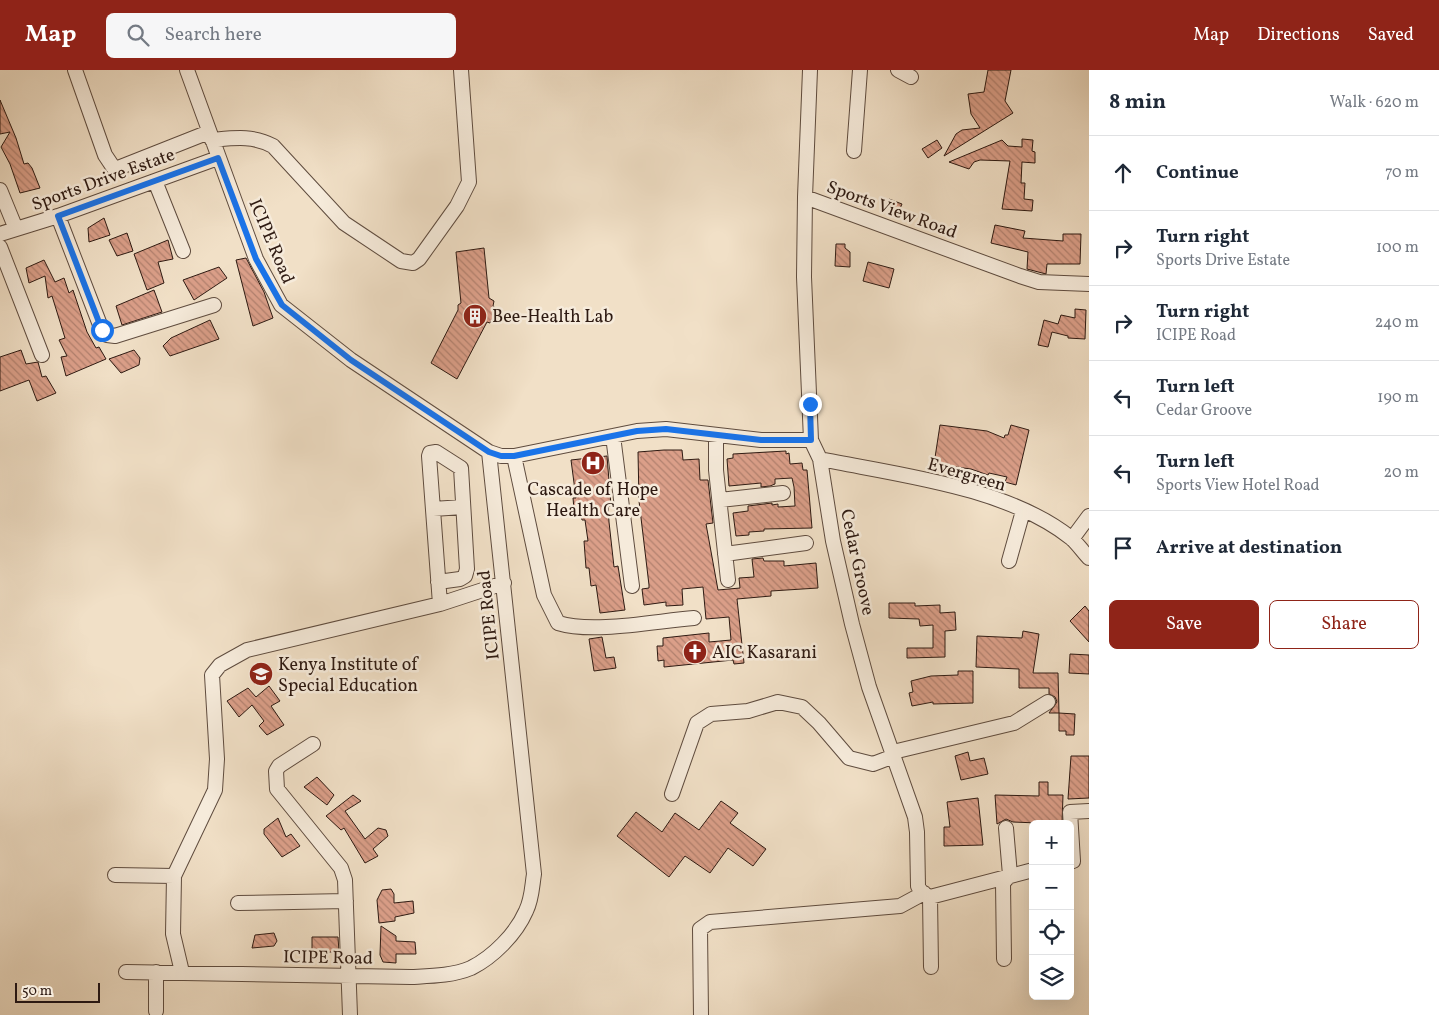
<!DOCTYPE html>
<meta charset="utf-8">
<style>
body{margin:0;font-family:Vollkorn,serif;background:#f6f6f7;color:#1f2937}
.controls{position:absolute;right:15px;bottom:15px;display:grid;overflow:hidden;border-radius:8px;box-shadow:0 5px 20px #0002}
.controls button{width:45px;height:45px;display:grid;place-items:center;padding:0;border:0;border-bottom:1px solid #e0e1e3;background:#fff;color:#1f2937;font:25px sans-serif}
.scale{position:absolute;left:15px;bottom:12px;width:85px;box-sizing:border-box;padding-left:5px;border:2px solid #2e1a12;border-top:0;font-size:14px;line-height:18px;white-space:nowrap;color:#2e1a12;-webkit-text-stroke:4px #f6ebdb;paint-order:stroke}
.stop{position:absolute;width:15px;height:15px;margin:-11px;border:4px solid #1a73e8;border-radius:50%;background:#fff}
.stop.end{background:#1a73e8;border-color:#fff;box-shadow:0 1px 5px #0008}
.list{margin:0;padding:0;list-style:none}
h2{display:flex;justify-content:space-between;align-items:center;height:65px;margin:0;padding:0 20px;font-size:21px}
h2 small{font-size:16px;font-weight:400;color:#747a83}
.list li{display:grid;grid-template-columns:32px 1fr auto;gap:15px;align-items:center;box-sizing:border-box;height:75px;padding:0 20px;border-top:1px solid #e0e1e3}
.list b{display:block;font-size:19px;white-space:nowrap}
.list p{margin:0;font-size:16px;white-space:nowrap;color:#747a83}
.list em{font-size:16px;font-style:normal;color:#747a83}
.actions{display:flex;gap:10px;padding:15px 20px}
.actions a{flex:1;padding:11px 0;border:1px solid #8f2418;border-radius:8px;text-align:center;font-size:18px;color:#8f2418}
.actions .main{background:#8f2418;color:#fff}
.icon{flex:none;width:28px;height:28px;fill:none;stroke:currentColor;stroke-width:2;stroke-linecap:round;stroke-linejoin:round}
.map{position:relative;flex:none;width:1089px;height:945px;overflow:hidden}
header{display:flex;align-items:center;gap:30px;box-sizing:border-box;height:70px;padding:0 25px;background:#8f2418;color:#fff}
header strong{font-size:24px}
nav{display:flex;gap:28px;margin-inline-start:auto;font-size:18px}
.search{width:350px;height:45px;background:#f6f6f7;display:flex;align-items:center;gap:12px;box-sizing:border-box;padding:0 18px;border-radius:8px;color:#747a83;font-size:19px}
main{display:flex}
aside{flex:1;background:#fff}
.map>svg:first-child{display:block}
.building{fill:url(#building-back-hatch);stroke:#2e1a12}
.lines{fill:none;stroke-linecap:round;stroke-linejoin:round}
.minor-casing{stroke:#5f4c3f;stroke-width:16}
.minor{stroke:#f6ebdb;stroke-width:14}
.route{stroke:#1a73e8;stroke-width:6}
.labels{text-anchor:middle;stroke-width:5;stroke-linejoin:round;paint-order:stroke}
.street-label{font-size:18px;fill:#2e1a12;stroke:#f6ebdb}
.poi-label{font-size:18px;fill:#2e1a12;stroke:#f6ebdb;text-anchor:start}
</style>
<header>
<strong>Map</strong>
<div class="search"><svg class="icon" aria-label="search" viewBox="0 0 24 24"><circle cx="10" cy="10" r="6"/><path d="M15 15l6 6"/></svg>Search here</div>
<nav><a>Map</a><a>Directions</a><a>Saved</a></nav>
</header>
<main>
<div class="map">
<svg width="1089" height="945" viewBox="0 0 1089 945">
<defs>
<pattern id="building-back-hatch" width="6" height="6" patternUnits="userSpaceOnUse" patternTransform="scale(1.25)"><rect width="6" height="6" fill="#db9f89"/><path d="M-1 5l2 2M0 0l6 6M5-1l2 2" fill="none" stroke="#b2816f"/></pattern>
</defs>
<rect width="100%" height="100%" fill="#f1e0c7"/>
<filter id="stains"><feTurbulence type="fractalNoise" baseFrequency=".004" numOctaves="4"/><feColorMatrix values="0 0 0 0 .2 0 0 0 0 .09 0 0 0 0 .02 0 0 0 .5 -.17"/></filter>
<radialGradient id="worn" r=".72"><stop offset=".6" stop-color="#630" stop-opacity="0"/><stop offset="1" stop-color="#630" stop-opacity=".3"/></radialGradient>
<path class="building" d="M988,0h23l-6,31 8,12 -69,43 12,-22 6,-4 18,-2 -9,-14 -3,-20 16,-2z
M0,30l16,38 8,26 4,-1 4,5 8,20 -20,5 -10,-29 -9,-17 9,-15 -10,2z
M1022,69l11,1 -1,11 3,1v11l-13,-1 -1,21h4l-1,16 9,1 -1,11 -30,-2 8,-48 -30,-1 -6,2 -5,7 -20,-7 53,-22 6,6 14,1z
M937,70l5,8 -14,10 -6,-9z
M889,129l13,5 -4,9 -13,-6z
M104,148l6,17 -21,7 -1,-14z
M995,155l30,6 -2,7 40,3v-7h18l-1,30h-33l-1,10 -19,-5 1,-17 -37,-9z
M127,163l6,18 -16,5 -8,-16z
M168,170l5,19 -15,3 6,21 -17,7 -13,-36z
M836,174h9v4l5,4v15l-15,-1z
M484,178l5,50 5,3 -1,5 5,4 -8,13 -3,-1 -30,57 -26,-16 27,-53v-5l3,-2 -5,-51z
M246,188l18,34 9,26 -20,8 -17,-66z
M44,190l11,22 9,-4 5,15 4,-3 14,42 9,16 3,-1 7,12 -40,17 -5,-19 6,-1 -8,-16 6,-2 -13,-42 -4,2 -3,-22 -16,7 -3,-15z
M868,192l26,7 -5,19 -26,-7z
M219,197l8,11 -33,22 -11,-20z
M154,220l8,22 -40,13 -6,-19z
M1075,239l11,1 -1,29 -17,-1v-2l-16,-4 -4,15 -10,-2 6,-25 14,4 3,-9 14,3z
M210,250l9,19 -49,17 -7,-10 8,-8z
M21,280l5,14 12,-2 4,15 4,-1 10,17 -19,8 -8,-21 -29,11v-34z
M134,280l6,8 -1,7 -18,8 -12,-14z
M940,355l47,6 17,7 1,-3h3l3,-10 18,5 -13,55 -11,-3 2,-5 -18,-4 -1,2 -17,-6 -37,-5z
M664,380h18l1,10 16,-1 1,21h8l5,43 -7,1 12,66 22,-2 -1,-10 15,-1 -2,-18 11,-1 1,3h20v5l32,-3 2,25 -47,3v5l-34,3 7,64 -10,1 -1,-4 -69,7v-7l-6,1 -1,-15h6v-8l46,-5v9l22,-2 -2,-23 -23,2 -3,-32 -21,2 1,16 -17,1v-4l-22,3 -2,-16 7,-1v-3l-10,-84 -1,-49z
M786,381v3l3,-1 1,11 12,-1 1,7h4l5,58 -48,1v2l-15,1v3l-13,1 -3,-23 15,-2v-5l24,-3v2l6,-1v3l17,-1 -1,-19 -2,-9 -17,1v5l-5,2 -9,1v-4l-32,3 -2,-27 6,-1v-4z
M607,386l4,50h-3l1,16 5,45 4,-1 7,44 -25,3 -4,-28 -5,1 -2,-18h-3l-2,-27h4l-3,-21h-3l-1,-5 -5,1 -2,-7 -1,-11h3l-5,-38z
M889,533h26v3l25,-1v8l15,-1 1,18 -11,1v26l-38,1v-10h26v-23l-13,1 -1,-7 -30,-1z
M1085,536l4,5v31l-19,-21z
M1023,561l16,3 -6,39h25l1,40h-10l8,-11 -2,-5 -6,-3v-6h-30v-19l-43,-2 1,-31 45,2z
M602,567l4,21 8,-1 2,11 -22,3 -5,-32z
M1070,584l19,1v19l-20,-1z
M958,601h15v32l-40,1v-2l-21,4 -3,-13 4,-1 -2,-11 20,-5 27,-1z
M269,616l11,15 -9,5 13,19 -17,10 -8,-9 5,-5 -12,-16 -13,12 -12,-16 21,-13 8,9z
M1059,643l16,1 -1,21h-8v-4h-7z
M968,682l2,9 14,-3 4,16 -27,6 -6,-24z
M1071,686h18v42l-21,1z
M317,707l17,18 -7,10 -23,-18z
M1039,712h9v13h15l-1,29 -49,-2 -7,-3 -9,5 -2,-29 44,1z
M353,725l8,6 -16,10 20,28 13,-11 8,2 2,6 -15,13 5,7 -13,7 -21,-35 -3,2 -15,-14z
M978,728l5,47 -39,1v-19h6l-3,-25z
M721,731l17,12 -8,10 36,26 -13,17 -25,-18 -18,25 -25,-17 -16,21 -52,-41 19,-24 26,20 13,-19 24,17z
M278,748l8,19 5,-3 9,12 -18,11 -18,-23v-5z
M391,819l3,5v9l19,-2 1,12 -19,4v4l-16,2 -2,-23 5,-10z
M381,856l15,10v5l19,1 1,12h-20v9l-13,-1 -3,-7z
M274,863l3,8 -3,5 -22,2 3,-13z
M312,867h26l1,15h-27z"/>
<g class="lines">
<g class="minor-casing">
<path id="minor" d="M75,0l30,85 8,12 5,1 91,-36
M810,0l-5,127 215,79 19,6 50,2
M898,0l13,7
M212,70c22,-2 41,-5 61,6l71,77 57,38 12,2 6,-4 38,-53 12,-24 -8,-112
M854,81l6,-81
M155,111l28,70
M0,120l16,39
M805,127l-1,80 7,163
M58,146l44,114 5,5 8,1 99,-31
M0,164l58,-18 160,-58
M0,177l42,108
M716,365v35l12,110
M613,366l19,150
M489,382l12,4h13l123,-25 29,-2 95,11h50l9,19 13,82 19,83 17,63 46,130 2,15 1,54 3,6 9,5 103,-27
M514,386l30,139 14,28c35,11 98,-2 136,-5
M820,389c79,16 187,28 251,79 7,6 12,14 18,20
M720,430l63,-7
M433,439l30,-2
M1072,469l17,-23
M725,484l81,-11
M1009,491l14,-50
M438,512l22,-3 5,-3 2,-7 -6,-101 -25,-16 -6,1 -1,3 11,148
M313,674l-34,22 -3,5 1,18 64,79 4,12 5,135
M893,682l121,-29 34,-21
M672,724l25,-71 14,-9 37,-3 30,-9 24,5 17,16 30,35 24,6 21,-8
M1070,792l3,-1 -3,-49 19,-1
M115,805l59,1
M930,827l1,70
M238,833l108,-2
M1004,889l-1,-76 7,-8 -4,-47
M126,902l285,5c19,-1 41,-1 60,-9 22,-11 45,-34 55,-57 6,-12 6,-25 8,-37l-45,-422 -138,-92 -70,-55 -25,-46 -69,-189
M182,902l-9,-38 1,-58 41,-86 2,-31 -5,-84 8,-10 27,-15 193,-46 64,-21
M156,941v-39
M701,945l-1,-86 10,-7 190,-16 24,-13"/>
</g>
<use href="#minor" class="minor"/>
</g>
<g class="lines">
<path class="route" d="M102,260l-44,-114 160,-58 38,101 26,46 69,55 138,92 12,4h13l123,-25 29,-2 95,11h50l-1,-36"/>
</g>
<defs>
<g id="building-disc" transform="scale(1.25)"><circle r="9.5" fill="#8f2418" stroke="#f6ebdb"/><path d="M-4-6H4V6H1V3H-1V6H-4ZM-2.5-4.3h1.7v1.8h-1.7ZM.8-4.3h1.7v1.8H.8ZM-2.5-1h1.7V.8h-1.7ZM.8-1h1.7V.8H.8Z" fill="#fff"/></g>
<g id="hospital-disc" transform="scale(1.25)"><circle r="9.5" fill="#8f2418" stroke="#f6ebdb"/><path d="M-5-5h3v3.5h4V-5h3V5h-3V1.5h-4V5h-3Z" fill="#fff"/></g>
<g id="church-disc" transform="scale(1.25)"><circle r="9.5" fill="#8f2418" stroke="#f6ebdb"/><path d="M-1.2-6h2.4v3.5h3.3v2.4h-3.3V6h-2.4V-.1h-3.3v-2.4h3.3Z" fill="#fff"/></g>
<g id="school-disc" transform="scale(1.25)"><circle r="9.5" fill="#8f2418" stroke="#f6ebdb"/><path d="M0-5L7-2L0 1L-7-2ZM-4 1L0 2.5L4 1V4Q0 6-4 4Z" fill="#fff"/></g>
</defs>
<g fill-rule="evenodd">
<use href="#building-disc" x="475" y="246"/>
<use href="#hospital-disc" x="593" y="393"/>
<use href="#church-disc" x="695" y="582"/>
<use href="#school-disc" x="261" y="604"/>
</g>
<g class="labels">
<g class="street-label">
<text transform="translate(103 109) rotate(-20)" y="6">Sports Drive Estate</text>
<text transform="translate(892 139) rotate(20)" y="6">Sports View Road</text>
<text transform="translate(272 171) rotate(67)" y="6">ICIPE Road</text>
<text transform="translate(967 404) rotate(16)" y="6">Evergreen</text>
<text transform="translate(858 492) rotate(78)" y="6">Cedar Groove</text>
<text transform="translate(488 545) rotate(-96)" y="6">ICIPE Road</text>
<text transform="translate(328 887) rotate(1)" y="6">ICIPE Road</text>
</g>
<g class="poi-label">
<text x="492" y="252">Bee-Health Lab</text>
<text x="593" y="425" text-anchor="middle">Cascade of Hope<tspan x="593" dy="21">Health Care</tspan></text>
<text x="712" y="588">AIC Kasarani</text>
<text x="278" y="600">Kenya Institute of<tspan x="278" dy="21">Special Education</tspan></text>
</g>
</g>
<rect width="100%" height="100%" filter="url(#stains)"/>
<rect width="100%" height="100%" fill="url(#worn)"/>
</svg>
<div class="controls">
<button>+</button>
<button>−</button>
<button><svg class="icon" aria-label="locate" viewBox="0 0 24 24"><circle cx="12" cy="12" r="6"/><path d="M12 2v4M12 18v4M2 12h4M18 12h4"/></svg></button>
<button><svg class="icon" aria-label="layers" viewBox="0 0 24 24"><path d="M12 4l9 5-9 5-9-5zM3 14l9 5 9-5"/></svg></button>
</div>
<div class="scale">50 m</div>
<div class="stop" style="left:102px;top:260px"></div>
<div class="stop end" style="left:810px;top:334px"></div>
</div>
<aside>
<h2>8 min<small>Walk · 620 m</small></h2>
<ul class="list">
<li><svg class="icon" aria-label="ahead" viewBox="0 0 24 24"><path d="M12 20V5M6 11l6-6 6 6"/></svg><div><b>Continue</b></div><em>70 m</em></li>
<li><svg class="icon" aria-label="right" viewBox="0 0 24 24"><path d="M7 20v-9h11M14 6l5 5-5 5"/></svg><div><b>Turn right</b><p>Sports Drive Estate</p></div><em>100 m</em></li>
<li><svg class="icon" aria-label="right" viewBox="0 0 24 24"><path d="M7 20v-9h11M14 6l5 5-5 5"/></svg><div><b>Turn right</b><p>ICIPE Road</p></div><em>240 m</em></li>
<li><svg class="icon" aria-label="left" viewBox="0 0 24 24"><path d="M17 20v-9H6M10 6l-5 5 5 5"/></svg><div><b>Turn left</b><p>Cedar Groove</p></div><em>190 m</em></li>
<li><svg class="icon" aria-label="left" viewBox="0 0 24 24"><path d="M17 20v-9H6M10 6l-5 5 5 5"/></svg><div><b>Turn left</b><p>Sports View Hotel Road</p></div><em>20 m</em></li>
<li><svg class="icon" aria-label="arrive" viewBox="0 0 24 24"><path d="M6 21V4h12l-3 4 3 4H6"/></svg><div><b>Arrive at destination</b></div></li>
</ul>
<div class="actions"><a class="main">Save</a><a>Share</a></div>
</aside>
</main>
